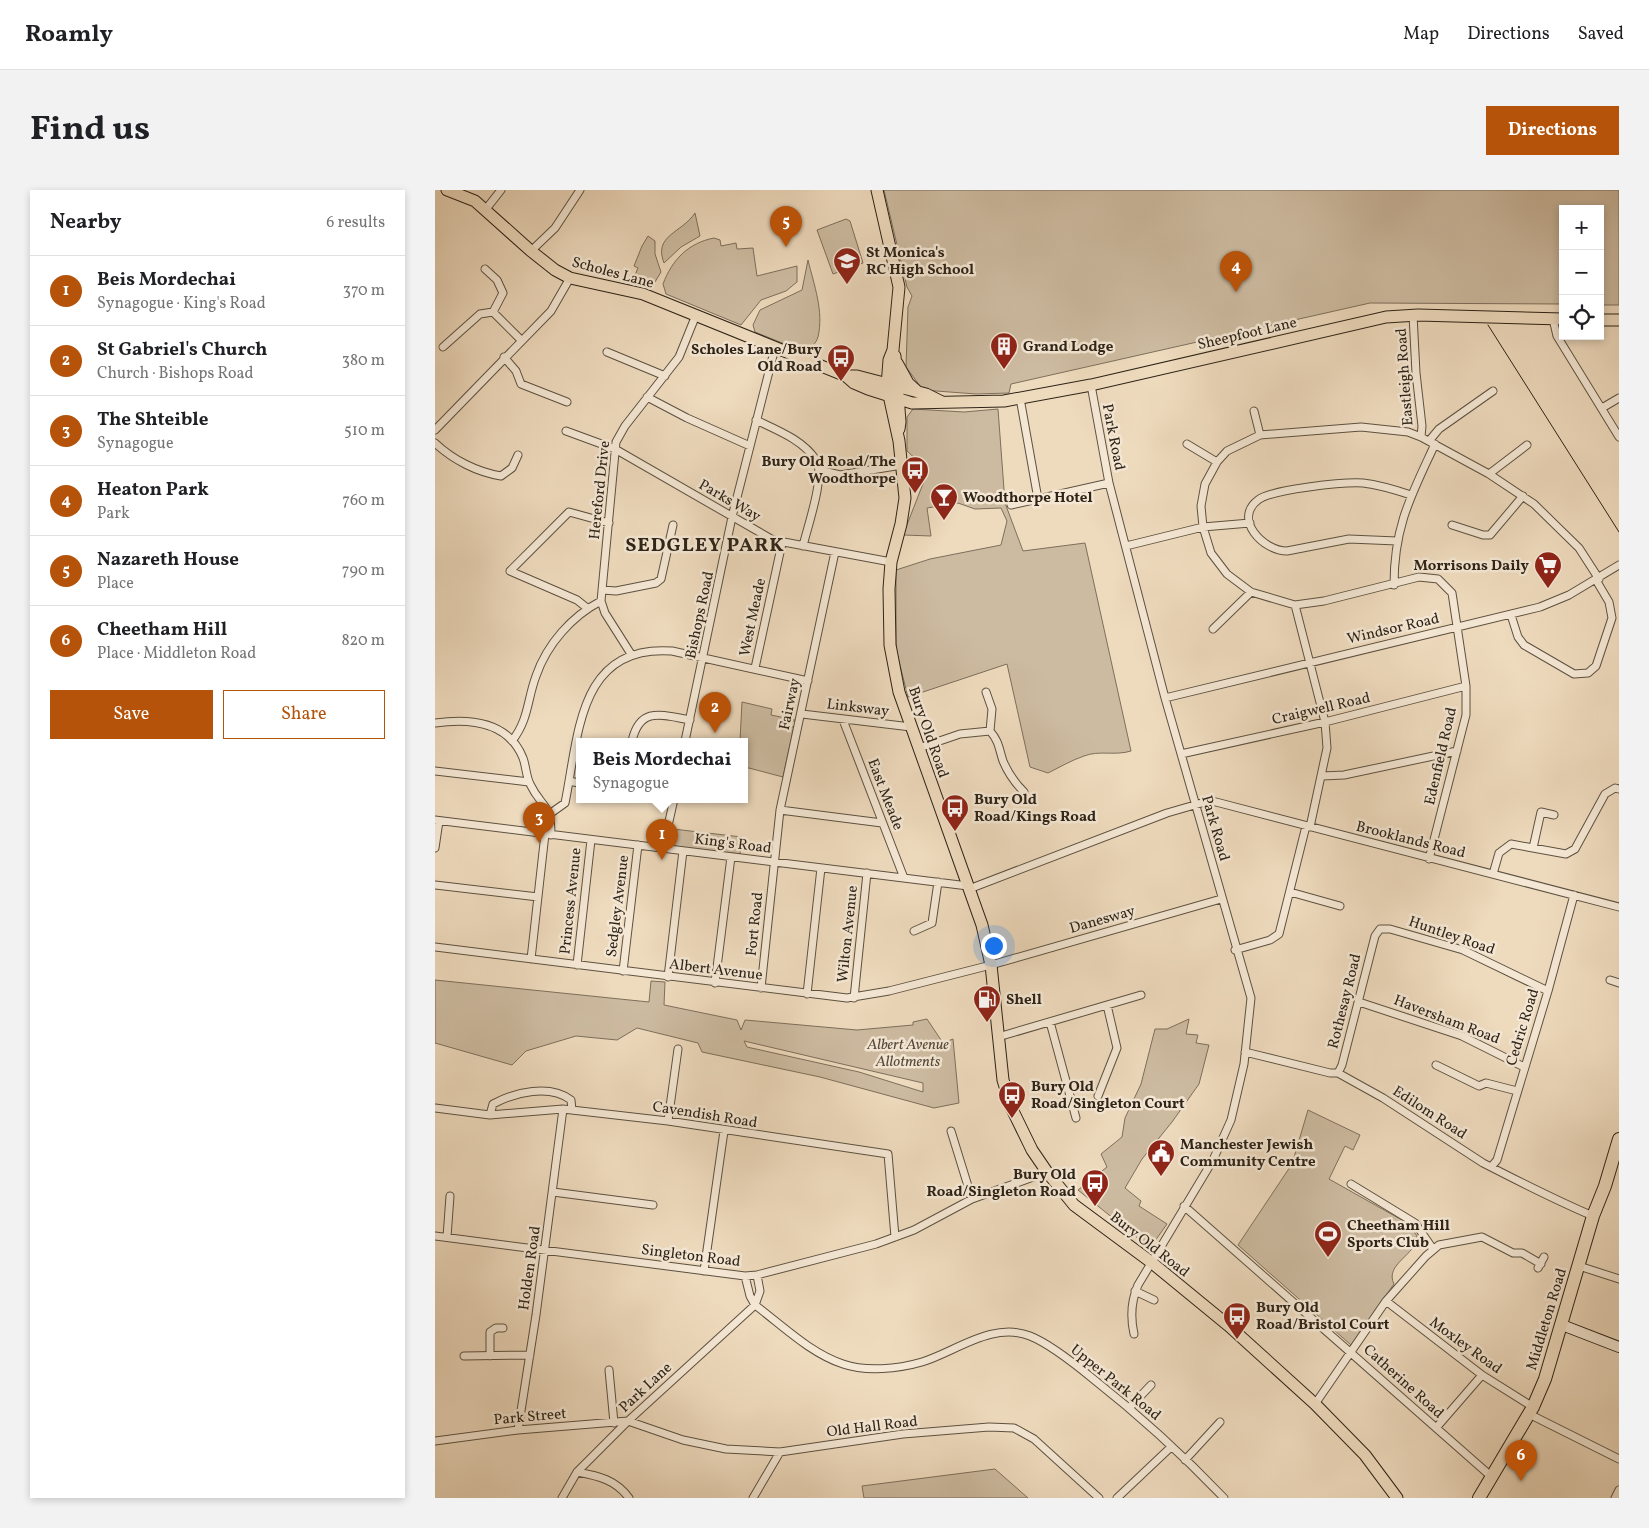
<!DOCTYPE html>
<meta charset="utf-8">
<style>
body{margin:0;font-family:Vollkorn,serif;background:#f2f2f2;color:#202124}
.controls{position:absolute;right:15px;top:15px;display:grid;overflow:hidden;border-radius:0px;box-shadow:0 2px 8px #0003}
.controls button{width:45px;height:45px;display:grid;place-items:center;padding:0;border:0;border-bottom:1px solid #e0e0e0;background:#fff;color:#202124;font:25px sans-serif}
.you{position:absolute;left:558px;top:755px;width:18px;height:18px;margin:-12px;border:4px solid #fff;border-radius:50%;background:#1a73e8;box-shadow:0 0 0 8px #1a73e833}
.badge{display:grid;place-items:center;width:32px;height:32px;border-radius:50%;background:#b45309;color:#fff;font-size:16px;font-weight:700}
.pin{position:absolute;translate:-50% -41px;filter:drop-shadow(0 1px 2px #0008)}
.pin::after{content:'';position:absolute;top:26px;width:18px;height:15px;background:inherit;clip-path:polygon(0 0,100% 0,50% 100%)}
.popup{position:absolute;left:141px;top:548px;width:172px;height:65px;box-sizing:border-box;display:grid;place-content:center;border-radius:0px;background:#fff;filter:drop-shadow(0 1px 4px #0005);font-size:16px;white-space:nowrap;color:#757577}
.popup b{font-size:19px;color:#202124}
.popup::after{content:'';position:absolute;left:50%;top:100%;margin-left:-10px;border:10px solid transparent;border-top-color:#fff}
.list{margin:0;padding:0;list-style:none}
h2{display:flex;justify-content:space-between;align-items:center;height:65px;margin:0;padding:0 20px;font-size:21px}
h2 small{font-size:16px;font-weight:400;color:#757577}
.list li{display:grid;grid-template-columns:32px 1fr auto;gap:15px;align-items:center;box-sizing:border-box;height:70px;padding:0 20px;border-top:1px solid #e0e0e0}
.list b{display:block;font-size:19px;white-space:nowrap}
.list p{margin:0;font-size:16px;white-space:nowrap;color:#757577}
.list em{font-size:16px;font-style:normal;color:#757577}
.actions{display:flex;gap:10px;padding:15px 20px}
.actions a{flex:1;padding:11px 0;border:1px solid #b45309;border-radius:0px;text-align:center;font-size:18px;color:#b45309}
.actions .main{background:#b45309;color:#fff}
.icon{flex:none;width:28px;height:28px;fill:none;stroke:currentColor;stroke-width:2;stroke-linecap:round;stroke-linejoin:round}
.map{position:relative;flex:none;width:1184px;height:1308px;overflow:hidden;border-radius:0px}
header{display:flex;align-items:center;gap:30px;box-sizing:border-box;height:70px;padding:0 25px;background:#fff;border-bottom:1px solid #e0e0e0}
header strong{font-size:24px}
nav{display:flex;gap:28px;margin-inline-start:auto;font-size:18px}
.intro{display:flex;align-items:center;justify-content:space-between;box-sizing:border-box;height:120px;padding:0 30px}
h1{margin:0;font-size:35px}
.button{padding:12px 22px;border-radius:0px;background:#b45309;color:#fff;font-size:18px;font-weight:700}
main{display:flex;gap:30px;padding:0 30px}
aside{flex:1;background:#fff;border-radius:0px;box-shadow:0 2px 8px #0003}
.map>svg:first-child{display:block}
.green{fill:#cdbba1;stroke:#7d6f5c;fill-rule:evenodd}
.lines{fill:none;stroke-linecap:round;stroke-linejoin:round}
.street-casing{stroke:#5d5140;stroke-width:9}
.secondary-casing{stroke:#2d2317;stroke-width:12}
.primary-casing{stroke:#2d2317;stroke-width:13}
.highway-casing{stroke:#2d2317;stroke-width:14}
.street{stroke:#f4e7d4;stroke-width:7}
.secondary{stroke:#f4e7d4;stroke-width:10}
.primary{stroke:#eedabd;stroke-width:11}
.highway{stroke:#eedabd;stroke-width:12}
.tram{stroke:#2d2317;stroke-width:1}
.labels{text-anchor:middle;stroke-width:5;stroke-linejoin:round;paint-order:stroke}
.poi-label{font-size:15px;font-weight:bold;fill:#2d2317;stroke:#f4e7d4;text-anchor:start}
.street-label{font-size:15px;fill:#2d2317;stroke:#f4e7d4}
.park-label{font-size:15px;font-style:italic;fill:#55493a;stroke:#f4e7d4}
.district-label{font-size:20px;font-weight:bold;letter-spacing:1px;fill:#2d2317;stroke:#f4e7d4}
</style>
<header>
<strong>Roamly</strong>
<nav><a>Map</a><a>Directions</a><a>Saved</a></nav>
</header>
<div class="intro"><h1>Find us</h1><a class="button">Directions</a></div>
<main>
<aside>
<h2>Nearby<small>6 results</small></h2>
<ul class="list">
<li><span class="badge">1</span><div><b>Beis Mordechai</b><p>Synagogue · King's Road</p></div><em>370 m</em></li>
<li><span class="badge">2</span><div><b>St Gabriel's Church</b><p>Church · Bishops Road</p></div><em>380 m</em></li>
<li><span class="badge">3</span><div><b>The Shteible</b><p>Synagogue</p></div><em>510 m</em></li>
<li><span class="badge">4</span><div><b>Heaton Park</b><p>Park</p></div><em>760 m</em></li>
<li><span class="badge">5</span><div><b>Nazareth House</b><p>Place</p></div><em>790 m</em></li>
<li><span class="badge">6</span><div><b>Cheetham Hill</b><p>Place · Middleton Road</p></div><em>820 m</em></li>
</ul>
<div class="actions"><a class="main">Save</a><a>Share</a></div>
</aside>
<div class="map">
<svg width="1184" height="1308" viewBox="0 0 1184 1308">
<rect width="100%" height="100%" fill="#eedabd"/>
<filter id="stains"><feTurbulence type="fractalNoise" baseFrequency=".004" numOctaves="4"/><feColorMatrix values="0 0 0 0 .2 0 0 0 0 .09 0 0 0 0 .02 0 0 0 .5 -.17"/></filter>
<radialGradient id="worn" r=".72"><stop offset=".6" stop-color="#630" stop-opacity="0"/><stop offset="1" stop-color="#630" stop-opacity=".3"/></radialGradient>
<path class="green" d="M449,0h735v115h-19v-96h-37v95l-193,-1 -359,81 -2,9 -33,1 -53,-4 -17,-23 2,-60 4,-11 -5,-9z
M260,23l5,23 -19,11 -17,16c-11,-28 18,-30 31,-50z
M411,29l4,2 13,42 -30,11 -16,-44z
M213,46l7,5v13l6,18 -9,15 -20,-5 6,-14 -4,-2 8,-20z
M279,48l6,2 1,6 15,-3 1,6 16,-1 4,28 40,-10v16l-11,9 -25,9 -20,25 -75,-31 -3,-10c9,-24 25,-41 51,-46z
M373,70c6,25 16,51 10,77 -2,7 -8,10 -9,17l-54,-22 -2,-7 7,-15 42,-20z
M478,219l51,3 34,-3 7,94 18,48 62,-8 46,208c-16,5 -32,-1 -47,5 -12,4 -24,11 -36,17l-18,-6 -23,-103 -99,33 -12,-47v-80l34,-11 71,-14 6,-24 -6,-13 -26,1 -17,-6 -31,5 4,28 -28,-1 23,-59 -7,-14 -12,-11v-34z
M307,512l30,7 -1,6 24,5 -9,7v4l8,-5 -11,51 -38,-10v-26h-5z
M238,639l69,8 -2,17 -68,-8z
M0,790l214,22 2,-21 14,1 -1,23 73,15 4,10 4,-10 112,10 56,-5v-3l14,-3 16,24 10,-4 6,64 -25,5 -114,-31 -118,-25 -4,-9 -61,-15 -20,12 -41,-4 -50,15 -14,14 -77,-22zM309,851l179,42v9l-64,-20 -112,-25z
M754,829l-3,15 12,1 -2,8 13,2 -10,39 -27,38 -30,37 -17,29 16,13 -2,5 28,18 -17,24 -72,-58 29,-23 -6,-13 21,-17 3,-19 16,-34 14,-55h12z
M873,920l52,25 -7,15 -8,-4 -16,33 80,45 8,12c0,19 -33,28 -23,48l-43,61 -113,-100 54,-81z
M560,1279l33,29h-164l-2,-12z"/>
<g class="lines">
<g class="street-casing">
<path id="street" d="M51,19l15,-19
M96,61l24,-23 25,-38
M58,122l28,28
M978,125l3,58 6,53 -1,11
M1118,129l4,17 62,101
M8,157l37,-33 13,-2 10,-19 -6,-13 -12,-11
M172,162l58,24
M69,167l12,14 5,13 46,18
M656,195l18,98 56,215 86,300 -7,66 -13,56 -18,40 -75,125c-7,16 -8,31 -4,49
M212,207l40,21 63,28
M585,208l18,101
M1167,218l17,-10
M819,221l6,24
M321,230c21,10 47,20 60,40 10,15 -9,68 -13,86
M0,240l116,-119 19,-33
M131,241l49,18 158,91 118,22
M994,251l10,-12 54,-38
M0,253c18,17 42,29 66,33l11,-8 6,-13
M752,254l30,18
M384,280l21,5 62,-10
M1054,284l38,-29
M576,315l98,-22
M1017,335l31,10h7l33,-39
M962,351l-48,-2 -62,12c-24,0 -54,-32 -29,-51 14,-11 86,-18 105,-17 17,2 33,7 48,12
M691,356l77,-19 47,-4
M959,395c0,-59 17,-89 41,-141
M167,400l14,1 40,-8 5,-4 12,-54
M860,415l30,117 2,26 -17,79
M152,418l-10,-8 -67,-29 59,-59 40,11
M1076,425l7,22 6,8 50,29 14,-1 8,-7 16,-48 -3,-16 -13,-22
M778,439l38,-37
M196,464l-26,-41 -4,-12 15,-159 9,-16 54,-69 17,-42
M320,478l27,-125
M730,508l375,-91 29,-12 50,-30
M367,524l109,13
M408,530l61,158
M0,533c35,-5 73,-2 88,35 3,8 3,18 7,26 12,25 21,18 21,51
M555,541c9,10 9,18 13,30 5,12 12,22 21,31
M77,551c17,-22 15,-41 24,-65 11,-32 36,-60 65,-75
M197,551c8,-35 30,-26 58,-21
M250,551l47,-224 43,-169
M484,558l41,-14 30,-3 2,-22 -6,-17
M746,564l144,-32 141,-36
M0,581l94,11
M887,586l22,-1 113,-24
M134,591l10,2
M345,620l102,13
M116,623l14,-10c14,-68 13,-159 107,-152l136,30
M0,630l533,66
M0,658l4,-27
M228,658l11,-49
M1098,658l8,-36 13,3
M994,669l37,-144v-29l-14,-93 -14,-14 -19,-2 -95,24 -29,4 -44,-13 -24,-18 -16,-21 -8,-26 -2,-21 4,-22 12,-22 10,-11 33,-16 101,-8 47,5 13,5 68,37 45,30 45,44 20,31
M1058,684l6,-21 12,-9 55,10 9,-5 30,-55 10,-6 4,1
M0,695l103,12
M534,699l198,-76 38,-11h11l403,105
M855,702l50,14
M479,741l18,-8 6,-41
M0,757l412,51 42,-7 102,-26 230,-66
M800,760l35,-10 9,-6 27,-108
M96,769l14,-125
M142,775l14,-125
M188,781l15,-126
M233,787l15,-126
M1175,790l9,3
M280,793l16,-126
M326,798l19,-178 55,-258
M372,804l14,-126
M419,808l13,-125
M924,812l103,34 62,31
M615,832l26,96
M563,847l143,-42
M810,862l85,21h8l45,25 100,65c35,18 72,37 110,53
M1001,875l43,21 7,-3 31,8
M903,883l4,-8 33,-129 5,-7h10l73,21 85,41
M663,906l19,-48 -10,-43
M0,918l55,7 73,-6 105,12 220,33 7,83
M55,925l3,-11c22,-12 57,-20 78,-4l1,10
M233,931l10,-72
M516,941l21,68
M1057,976l5,-6 51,-169 26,-96
M916,994l64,39 18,26
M118,1002l100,13
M749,1016l309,272
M0,1046l310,40 12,-1 119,-31 38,-14 58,-31 75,-27
M12,1047l3,-41
M1144,1076l40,13
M1103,1078l6,-11
M269,1081l20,-140
M310,1086l5,20 5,9c28,21 55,48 88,59 23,8 55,5 79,-2 33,-10 71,-41 108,-26 20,8 45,28 62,42 47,37 91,77 132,120
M700,1101l19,9
M951,1111l96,74 51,32
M29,1166l66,-1
M55,1166v-24l6,-4h7
M174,1180l5,53
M880,1214l71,-103 40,-45 13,-11 43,-8 31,16h9l19,11
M694,1218l22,-23
M1094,1224l90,45
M1001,1238l46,-53
M83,1240l18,-115 27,-206
M0,1251l83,-11 110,-9 55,19 43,9 54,3 123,-18 86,-7 25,1 20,11 65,59
M750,1270l35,-38
M142,1282c22,4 39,8 52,26
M127,1308l15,-26 51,-51 127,-116 5,-14 -3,-16
M318,1308l27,-46
M682,1308l54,-51
M1180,1308l4,-8"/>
</g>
<g class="secondary-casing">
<path id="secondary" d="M1127,1135l57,22"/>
</g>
<g class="primary-casing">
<path id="primary" d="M12,0l28,11 56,50 24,19 15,8 73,16 203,82 8,7 14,6 44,14 92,-2 87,-16 295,-68 32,-2 145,4
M442,0l22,97 -6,63 -4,10 -2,26 12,55 6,57 -4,26 -10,38 -2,27 1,56 9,47 83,233 9,40 12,115 9,29 20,41 15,22 27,33 77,57 78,64 86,78 50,51 32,43
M1165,130h19
M460,166l5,66 -1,7
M462,173l11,20 10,9
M411,186h11l69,18 14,7"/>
</g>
<g class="highway-casing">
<path id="highway" d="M1044,1308l54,-91 12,-28 48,-163 12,-30 14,-47"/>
</g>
<use href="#street" class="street"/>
<use href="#secondary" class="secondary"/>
<use href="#primary" class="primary"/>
<use href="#highway" class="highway"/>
<path class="tram" d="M1053,135l131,207"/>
</g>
<defs>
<g id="school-pin" transform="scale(1.4375)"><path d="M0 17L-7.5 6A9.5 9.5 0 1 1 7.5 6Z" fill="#8f2418" stroke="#f4e7d4"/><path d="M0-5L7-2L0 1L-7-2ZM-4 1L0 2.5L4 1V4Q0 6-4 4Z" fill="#fff"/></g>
<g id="building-pin" transform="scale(1.4375)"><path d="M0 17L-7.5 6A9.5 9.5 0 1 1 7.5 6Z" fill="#8f2418" stroke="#f4e7d4"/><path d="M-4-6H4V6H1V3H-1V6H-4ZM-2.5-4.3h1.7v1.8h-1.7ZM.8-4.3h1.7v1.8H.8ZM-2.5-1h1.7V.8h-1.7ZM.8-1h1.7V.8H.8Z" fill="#fff"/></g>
<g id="bus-pin" transform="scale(1.4375)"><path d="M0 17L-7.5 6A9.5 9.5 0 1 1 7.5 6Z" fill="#8f2418" stroke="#f4e7d4"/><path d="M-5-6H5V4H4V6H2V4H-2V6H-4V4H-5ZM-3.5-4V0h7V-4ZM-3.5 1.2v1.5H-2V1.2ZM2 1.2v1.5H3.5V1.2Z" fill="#fff"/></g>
<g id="bar-pin" transform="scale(1.4375)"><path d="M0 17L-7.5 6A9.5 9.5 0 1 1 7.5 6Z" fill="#8f2418" stroke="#f4e7d4"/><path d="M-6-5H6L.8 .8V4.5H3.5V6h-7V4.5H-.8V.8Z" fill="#fff"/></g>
<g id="supermarket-pin" transform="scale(1.4375)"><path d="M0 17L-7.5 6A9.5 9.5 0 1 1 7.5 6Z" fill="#8f2418" stroke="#f4e7d4"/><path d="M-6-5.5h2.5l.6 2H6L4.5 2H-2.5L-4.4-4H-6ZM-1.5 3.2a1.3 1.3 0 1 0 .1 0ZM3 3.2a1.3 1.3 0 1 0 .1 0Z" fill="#fff"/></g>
<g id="fuel-pin" transform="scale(1.4375)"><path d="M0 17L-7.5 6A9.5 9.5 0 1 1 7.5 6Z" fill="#8f2418" stroke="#f4e7d4"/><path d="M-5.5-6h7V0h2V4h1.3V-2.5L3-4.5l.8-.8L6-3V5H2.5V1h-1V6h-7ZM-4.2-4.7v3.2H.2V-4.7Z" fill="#fff"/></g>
<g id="civic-pin" transform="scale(1.4375)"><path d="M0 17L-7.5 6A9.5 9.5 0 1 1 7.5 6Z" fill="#8f2418" stroke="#f4e7d4"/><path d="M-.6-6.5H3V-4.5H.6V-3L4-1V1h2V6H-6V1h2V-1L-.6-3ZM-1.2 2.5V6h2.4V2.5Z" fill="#fff"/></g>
<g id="stadium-pin" transform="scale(1.4375)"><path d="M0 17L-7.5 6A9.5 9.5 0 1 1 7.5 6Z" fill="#8f2418" stroke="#f4e7d4"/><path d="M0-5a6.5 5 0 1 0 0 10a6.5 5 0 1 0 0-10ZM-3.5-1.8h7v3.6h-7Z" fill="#fff"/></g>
</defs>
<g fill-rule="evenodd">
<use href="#school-pin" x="412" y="71"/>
<use href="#building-pin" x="569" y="156"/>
<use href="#bus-pin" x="406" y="168"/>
<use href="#bus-pin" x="480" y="280"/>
<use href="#bar-pin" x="509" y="307"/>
<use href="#supermarket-pin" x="1113" y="375"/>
<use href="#bus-pin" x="520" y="618"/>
<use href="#fuel-pin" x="552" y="809"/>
<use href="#bus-pin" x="577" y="905"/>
<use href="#civic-pin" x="726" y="963"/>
<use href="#bus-pin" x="660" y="993"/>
<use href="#stadium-pin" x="893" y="1044"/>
<use href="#bus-pin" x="802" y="1126"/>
</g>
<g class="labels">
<g class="poi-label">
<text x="431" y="67">St Monica's<tspan x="431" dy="17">RC High School</tspan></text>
<text x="588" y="161">Grand Lodge</text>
<text x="387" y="164" text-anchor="end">Scholes Lane/Bury<tspan x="387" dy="17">Old Road</tspan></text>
<text x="461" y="276" text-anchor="end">Bury Old Road/The<tspan x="461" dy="17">Woodthorpe</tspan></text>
<text x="528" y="312">Woodthorpe Hotel</text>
<text x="1094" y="380" text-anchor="end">Morrisons Daily</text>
<text x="539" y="614">Bury Old<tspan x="539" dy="17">Road/Kings Road</tspan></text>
<text x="571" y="814">Shell</text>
<text x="596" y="901">Bury Old<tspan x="596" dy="17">Road/Singleton Court</tspan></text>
<text x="745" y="959">Manchester Jewish<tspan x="745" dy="17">Community Centre</tspan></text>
<text x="641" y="989" text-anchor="end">Bury Old<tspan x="641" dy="17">Road/Singleton Road</tspan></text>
<text x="912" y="1040">Cheetham Hill<tspan x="912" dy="17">Sports Club</tspan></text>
<text x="821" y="1122">Bury Old<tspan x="821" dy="17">Road/Bristol Court</tspan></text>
</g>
<g class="street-label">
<text transform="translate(178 82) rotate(15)" y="5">Scholes Lane</text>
<text transform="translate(812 143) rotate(-13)" y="5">Sheepfoot Lane</text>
<text transform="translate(969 187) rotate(-94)" y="5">Eastleigh Road</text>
<text transform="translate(679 247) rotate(79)" y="5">Park Road</text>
<text transform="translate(164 300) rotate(-84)" y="5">Hereford Drive</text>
<text transform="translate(295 310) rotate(30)" y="5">Parks Way</text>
<text transform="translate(264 425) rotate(-78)" y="5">Bishops Road</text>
<text transform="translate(317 427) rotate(-78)" y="5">West Meade</text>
<text transform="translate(958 438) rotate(-13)" y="5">Windsor Road</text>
<text transform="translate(354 514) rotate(-78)" y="5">Fairway</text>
<text transform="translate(423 517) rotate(7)" y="5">Linksway</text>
<text transform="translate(886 518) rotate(-13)" y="5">Craigwell Road</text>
<text transform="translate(494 542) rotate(71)" y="5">Bury Old Road</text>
<text transform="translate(1005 566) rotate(-77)" y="5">Edenfield Road</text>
<text transform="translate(451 604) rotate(69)" y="5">East Meade</text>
<text transform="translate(781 638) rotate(74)" y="5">Park Road</text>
<text transform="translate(976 649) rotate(14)" y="5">Brooklands Road</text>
<text transform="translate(298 653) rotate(7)" y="5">King's Road</text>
<text transform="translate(135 711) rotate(-84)" y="5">Princess Avenue</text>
<text transform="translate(182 716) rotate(-83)" y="5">Sedgley Avenue</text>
<text transform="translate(667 729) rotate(-16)" y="5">Danesway</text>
<text transform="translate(319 734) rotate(-84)" y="5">Fort Road</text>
<text transform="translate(412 744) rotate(-84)" y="5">Wilton Avenue</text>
<text transform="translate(1017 745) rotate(19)" y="5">Huntley Road</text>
<text transform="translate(281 779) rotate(7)" y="5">Albert Avenue</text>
<text transform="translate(909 811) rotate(-76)" y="5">Rothesay Road</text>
<text transform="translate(1012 829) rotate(21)" y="5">Haversham Road</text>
<text transform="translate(1087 837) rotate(-73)" y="5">Cedric Road</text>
<text transform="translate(995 922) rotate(33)" y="5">Edilom Road</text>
<text transform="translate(270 924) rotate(9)" y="5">Cavendish Road</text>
<text transform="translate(715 1054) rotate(38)" y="5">Bury Old Road</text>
<text transform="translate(256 1065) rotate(7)" y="5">Singleton Road</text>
<text transform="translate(94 1078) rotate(-82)" y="5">Holden Road</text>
<text transform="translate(1111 1129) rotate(-73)" y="5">Middleton Road</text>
<text transform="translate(1031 1155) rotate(36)" y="5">Moxley Road</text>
<text transform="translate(969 1191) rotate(42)" y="5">Catherine Road</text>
<text transform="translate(681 1192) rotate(39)" y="5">Upper Park Road</text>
<text transform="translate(210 1197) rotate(-43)" y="5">Park Lane</text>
<text transform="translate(95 1226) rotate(-5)" y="5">Park Street</text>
<text transform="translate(437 1236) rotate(-7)" y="5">Old Hall Road</text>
</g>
<g class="park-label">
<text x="473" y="859">Albert Avenue<tspan x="473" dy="17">Allotments</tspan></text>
</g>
<g class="district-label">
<text x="270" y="361">SEDGLEY PARK</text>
</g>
</g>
<rect width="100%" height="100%" filter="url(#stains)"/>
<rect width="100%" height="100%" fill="url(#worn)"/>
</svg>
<div class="controls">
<button>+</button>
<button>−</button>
<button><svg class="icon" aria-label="locate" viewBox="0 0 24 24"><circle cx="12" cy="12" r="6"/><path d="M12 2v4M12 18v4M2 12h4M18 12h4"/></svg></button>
</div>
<div class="you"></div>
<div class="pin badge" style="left:227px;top:670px">1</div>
<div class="popup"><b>Beis Mordechai</b>Synagogue</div>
<div class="pin badge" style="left:280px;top:543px">2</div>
<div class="pin badge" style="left:104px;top:653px">3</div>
<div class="pin badge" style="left:801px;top:102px">4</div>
<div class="pin badge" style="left:351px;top:57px">5</div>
<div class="pin badge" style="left:1086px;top:1291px">6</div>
</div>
</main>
